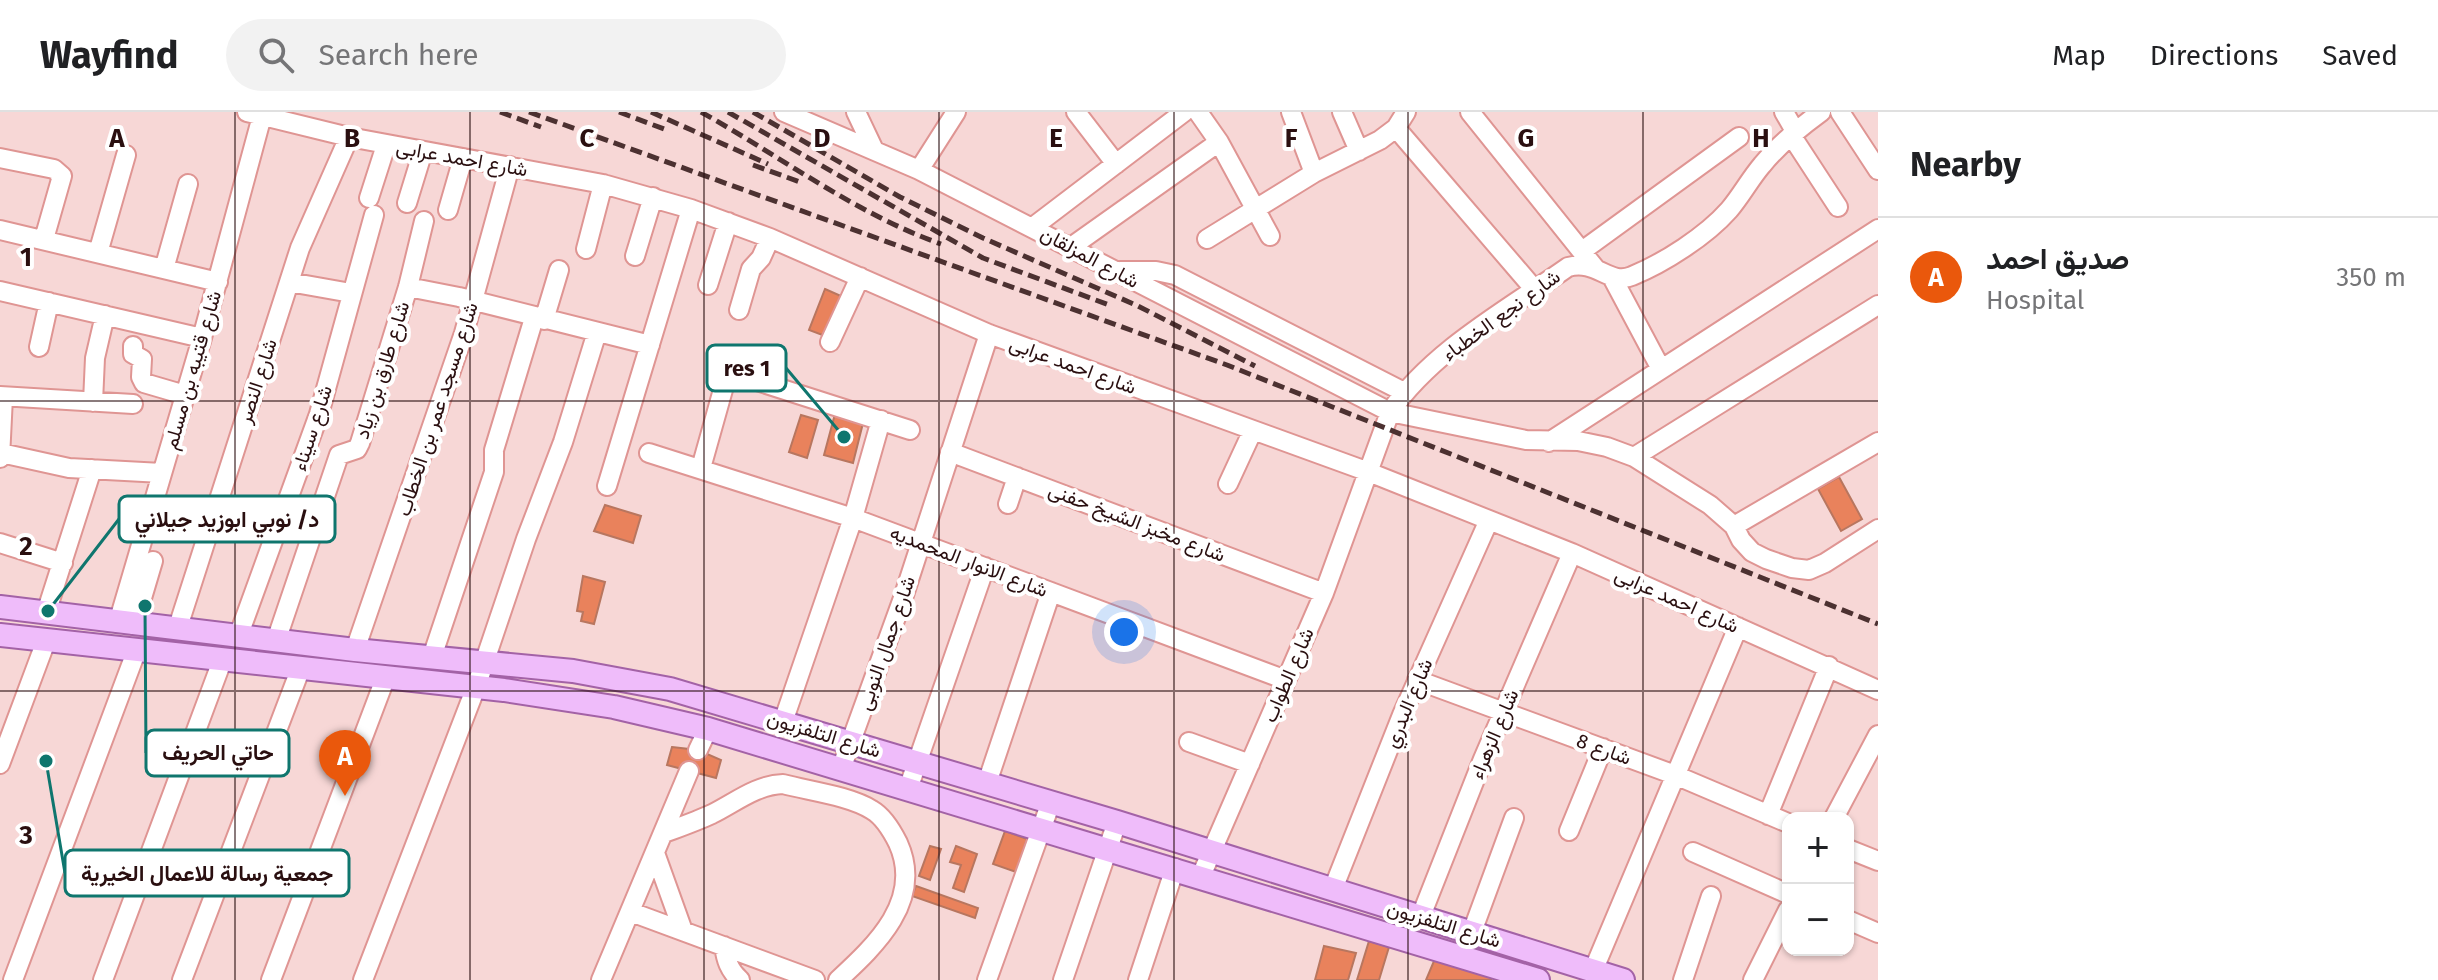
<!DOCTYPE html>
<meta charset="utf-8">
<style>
body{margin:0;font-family:"Fira Sans",Vazirmatn,sans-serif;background:#f2f2f2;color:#202124}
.controls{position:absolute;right:24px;bottom:24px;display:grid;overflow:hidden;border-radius:16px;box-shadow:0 2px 6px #0004}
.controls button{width:72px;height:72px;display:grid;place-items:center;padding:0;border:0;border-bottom:2px solid #e0e0e0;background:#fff;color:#202124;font:40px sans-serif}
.you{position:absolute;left:1124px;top:520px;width:28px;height:28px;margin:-20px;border:6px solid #fff;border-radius:50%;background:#1a73e8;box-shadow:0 0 0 12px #1a73e833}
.badge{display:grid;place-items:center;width:52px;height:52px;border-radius:50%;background:#ea580c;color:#fff;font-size:26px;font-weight:700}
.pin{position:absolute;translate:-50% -66px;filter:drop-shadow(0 2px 4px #0008)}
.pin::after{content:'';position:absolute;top:42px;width:28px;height:24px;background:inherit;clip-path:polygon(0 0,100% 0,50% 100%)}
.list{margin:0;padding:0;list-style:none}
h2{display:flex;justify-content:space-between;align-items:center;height:104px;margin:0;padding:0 32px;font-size:34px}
h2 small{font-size:26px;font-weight:400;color:#757577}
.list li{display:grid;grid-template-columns:52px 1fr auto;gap:24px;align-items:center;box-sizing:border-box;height:120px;padding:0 32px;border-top:2px solid #e0e0e0}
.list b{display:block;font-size:30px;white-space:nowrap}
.list p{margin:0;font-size:26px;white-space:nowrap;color:#757577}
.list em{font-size:26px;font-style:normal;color:#757577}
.icon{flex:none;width:44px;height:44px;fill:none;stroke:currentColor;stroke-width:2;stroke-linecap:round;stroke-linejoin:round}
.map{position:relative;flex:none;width:1878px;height:868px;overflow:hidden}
header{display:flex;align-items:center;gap:48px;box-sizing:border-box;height:112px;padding:0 40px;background:#fff;border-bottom:2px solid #e0e0e0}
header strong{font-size:38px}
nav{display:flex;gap:44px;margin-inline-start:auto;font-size:28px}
.search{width:560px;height:72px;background:#f2f2f2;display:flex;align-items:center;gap:20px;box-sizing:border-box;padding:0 28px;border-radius:44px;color:#757577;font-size:30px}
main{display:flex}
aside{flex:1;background:#fff}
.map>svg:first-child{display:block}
.building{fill:#e9825c;stroke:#b8765f;stroke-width:2}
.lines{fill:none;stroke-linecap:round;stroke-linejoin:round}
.minor-casing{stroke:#df9593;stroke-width:22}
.major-casing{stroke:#a362a6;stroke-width:26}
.minor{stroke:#fff;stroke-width:18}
.major{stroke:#efbcfa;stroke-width:22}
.rail{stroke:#4c3131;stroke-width:5;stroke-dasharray:12 6;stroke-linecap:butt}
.grid{fill:none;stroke:#2a0f10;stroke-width:2;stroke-opacity:0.55}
.labels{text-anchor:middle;stroke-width:8;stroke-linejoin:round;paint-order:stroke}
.street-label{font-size:20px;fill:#2a0f10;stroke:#fff}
.grid-label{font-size:26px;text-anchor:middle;font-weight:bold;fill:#2a0f10;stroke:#fff;stroke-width:8;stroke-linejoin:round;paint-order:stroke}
.leader{fill:none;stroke:#0f766e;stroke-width:3}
.callout-dot{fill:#0f766e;stroke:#fff;stroke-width:3}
.callout{fill:#fff;stroke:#0f766e;stroke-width:3}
.callout-label{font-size:22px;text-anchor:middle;font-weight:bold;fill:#2a0f10}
</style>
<header>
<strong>Wayfind</strong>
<div class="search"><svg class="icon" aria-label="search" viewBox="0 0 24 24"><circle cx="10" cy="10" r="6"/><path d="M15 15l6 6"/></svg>Search here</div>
<nav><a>Map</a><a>Directions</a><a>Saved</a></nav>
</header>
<main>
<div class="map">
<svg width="1878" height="868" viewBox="0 0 1878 868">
<rect width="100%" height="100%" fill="#f7d7d6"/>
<path class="building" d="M825,177l16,7 -16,40 -16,-6z
M835,302l29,5 -11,44 -29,-8z
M801,303l17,5 -11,38 -18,-6z
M1839,365l23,42 -21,12 -23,-42z
M605,393l36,11 -8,27 -39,-12z
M583,464l22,6 -11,42 -13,-3 2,-9 -6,-1z
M672,635l26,3 23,10 -5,18 -49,-13z
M1005,719l22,8 -11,33 -23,-8z
M930,734l11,3 -11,31 -11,-4z
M956,734l21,8 -13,38 -11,-4 8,-23 -11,-3z
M916,774l62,22 -3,10 -63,-22z
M1369,829l20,6 -10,33h-22z
M1324,834l32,7 -8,27h-33z
M1434,849h5l54,15 -2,4h-65z"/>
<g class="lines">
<g class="minor-casing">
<path id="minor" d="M247,0l102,25 254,47 88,25 79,29 219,96 377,137 206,82 306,137
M784,0l135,58 471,242 136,28 52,1 29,6 27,10 76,48 24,21 7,14 11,12 14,7 26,9 17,2 16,-7 53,-34
M856,0l18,38
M1076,0l40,52
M1198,0l21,30 51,94
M1291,0l23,61
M1342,0l17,39
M1470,0l125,156
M1784,0l11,19
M1840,0l38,58
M1396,16l139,162
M1791,23l47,72
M0,46l54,11 8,7 -18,63
M919,58l37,-58
M369,86l17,-53
M407,91l16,-52
M448,98l15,-52
M1033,115l151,-115
M0,118l218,52
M1207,127l107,-66 66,-33 16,-12 10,-16
M1071,135l148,-105
M586,137l17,-65
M1582,139l157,-114
M98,141l28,-98
M635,144l18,-59
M164,157l24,-85
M1120,159h36l19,4 229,117
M1612,165l49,92
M289,170l62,11
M708,173l20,-63
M408,175l51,10 191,48
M0,179l202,47
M739,198l12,-41 10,-11 9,-20
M544,208l15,-50
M830,230l30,-65
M133,234v8l9,5 -1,18 3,6 41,12
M39,235l10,-45
M0,284l133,8
M93,290l2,-44 10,-43
M1549,330l329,-213
M950,340l374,141
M1,341l68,15 93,5
M649,341l204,65 433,162
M1634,345l244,-152
M0,346l3,-61
M701,356l25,-89 6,-6 178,57
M1228,372l25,-54
M607,374l84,-277
M1008,392l9,-27
M1734,414l144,-84
M0,431l63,20
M46,501l46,-144
M118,511l84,-285 60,-222
M134,513l19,-64
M177,518l123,-382 49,-111
M238,525l81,-223 55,-199
M276,529l63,-186 18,-6 3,-6 48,-156 16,-66
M355,538l109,-317 46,-167
M432,545l62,-185v-22l40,-132
M1417,568l258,95 113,48
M783,610l70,-204 28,-98
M1189,630l61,22
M698,638l10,-21
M0,652l46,-123
M841,657l62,-171 86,-264
M987,671l64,-191
M908,677l77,-222
M1768,703l61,-149
M1834,706l44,-83
M1569,719l34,-83
M664,721c16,-6 33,-12 48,-19 24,-12 44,-29 71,-30 26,7 67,12 89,26 12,7 20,21 26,33 26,57 -22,102 -60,137
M1848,737l30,12
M1693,740l95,42
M655,741l28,78
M1201,764l123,-283 66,-181c43,-62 117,-102 178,-145 29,-8 41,19 64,9 32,-13 74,-40 97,-66 12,-14 21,-31 33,-45 17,-21 37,-37 59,-53
M1333,777l69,-174 87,-195
M631,800l184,68
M1421,804l62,-157 89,-206
M1848,808l30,13
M1472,820l42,-114
M724,834c2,14 5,24 16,34
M1593,859l145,-344
M13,868l123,-328
M103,868l119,-319
M182,868l118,-310
M271,868l114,-301
M363,868l113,-293 50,-148 37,-97 34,-110
M601,868l88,-209
M987,868l64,-178
M1063,868l54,-158
M1138,868l37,-112
M1683,868l28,-84
M1753,868l35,-70"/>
</g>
<g class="major-casing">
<path id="major" d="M0,495l355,43 218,21 97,18 447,133 506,158
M0,523l504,55 110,17 94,22 830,251"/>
</g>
<use href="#minor" class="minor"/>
<use href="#major" class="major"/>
<path class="rail" d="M500,0l41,15
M529,0l698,253 651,259
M619,0l45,17
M651,0l117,52
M701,0c79,44 155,102 240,132
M728,0l255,146 126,47
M753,0l147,85 83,41 155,68 117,60
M753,53l47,17"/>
</g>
<path class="grid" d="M235,0v868M470,0v868M704,0v868M939,0v868M1174,0v868M1408,0v868M1643,0v868M0,289h1878M0,579h1878"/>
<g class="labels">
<g class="street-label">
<text transform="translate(462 46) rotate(10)" y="7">شارع احمد عرابى</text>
<text transform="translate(1090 145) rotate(28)" y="7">شارع المزلقان</text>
<text transform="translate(1501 203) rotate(-36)" y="7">شارع نجع الخطباء</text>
<text transform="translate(1073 253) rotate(20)" y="7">شارع احمد عرابى</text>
<text transform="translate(192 258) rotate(-74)" y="7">شارع قتيبه بن مسلم</text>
<text transform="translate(382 258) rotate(-73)" y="7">شارع طارق بن زياد</text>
<text transform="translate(257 269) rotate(-72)" y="7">شارع النصر</text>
<text transform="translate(437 297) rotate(-72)" y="7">شارع مسجد عمر بن الخطاب</text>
<text transform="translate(312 316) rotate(-72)" y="7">شارع سيناء</text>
<text transform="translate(1137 410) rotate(21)" y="7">شارع مخبز الشيخ حفنى</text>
<text transform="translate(969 449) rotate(21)" y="7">شارع الانوار المحمديه</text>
<text transform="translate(1677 488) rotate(24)" y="7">شارع احمد عرابى</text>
<text transform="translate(886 531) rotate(-71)" y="7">شارع جمال النوبى</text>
<text transform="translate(1288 563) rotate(-67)" y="7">شارع الطواب</text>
<text transform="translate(1408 591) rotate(-67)" y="7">شارع البدري</text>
<text transform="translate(824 622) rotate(17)" y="7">شارع التلفزيون</text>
<text transform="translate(1494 622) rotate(-67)" y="7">شارع الزهراء</text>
<text transform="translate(1604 637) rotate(20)" y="7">شارع 8</text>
<text transform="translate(1444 812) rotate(17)" y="7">شارع التلفزيون</text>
</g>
</g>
<g class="grid-label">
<text x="117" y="35">A</text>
<text x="352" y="35">B</text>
<text x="587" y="35">C</text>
<text x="822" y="35">D</text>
<text x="1056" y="35">E</text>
<text x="1291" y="35">F</text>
<text x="1526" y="35">G</text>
<text x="1761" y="35">H</text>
<text x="26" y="154">1</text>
<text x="26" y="443">2</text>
<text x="26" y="732">3</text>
</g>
<path class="leader" d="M844 325L786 256M48 499L119 407M145 494L146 641M46 649L65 761"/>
<g class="callout-dot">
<circle cx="844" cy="325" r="8"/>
<circle cx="48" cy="499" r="8"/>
<circle cx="145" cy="494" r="8"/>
<circle cx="46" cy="649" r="8"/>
</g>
<g class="callout">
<rect x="707" y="233" width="79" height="46" rx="8"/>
<rect x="119" y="384" width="216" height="46" rx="8"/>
<rect x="146" y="618" width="143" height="46" rx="8"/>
<rect x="65" y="738" width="284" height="46" rx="8"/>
</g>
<g class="callout-label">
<text x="747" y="264">res 1</text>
<text x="227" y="415">د/ نوبي ابوزيد جيلاني</text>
<text x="218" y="648">حاتي الحريف</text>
<text x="207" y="769">جمعية رسالة للاعمال الخيرية</text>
</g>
</svg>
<div class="controls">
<button>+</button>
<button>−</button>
</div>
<div class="you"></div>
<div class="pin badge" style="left:345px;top:684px">A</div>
</div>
<aside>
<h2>Nearby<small></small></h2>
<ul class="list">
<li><span class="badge">A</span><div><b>صديق احمد</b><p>Hospital</p></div><em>350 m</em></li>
</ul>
</aside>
</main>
